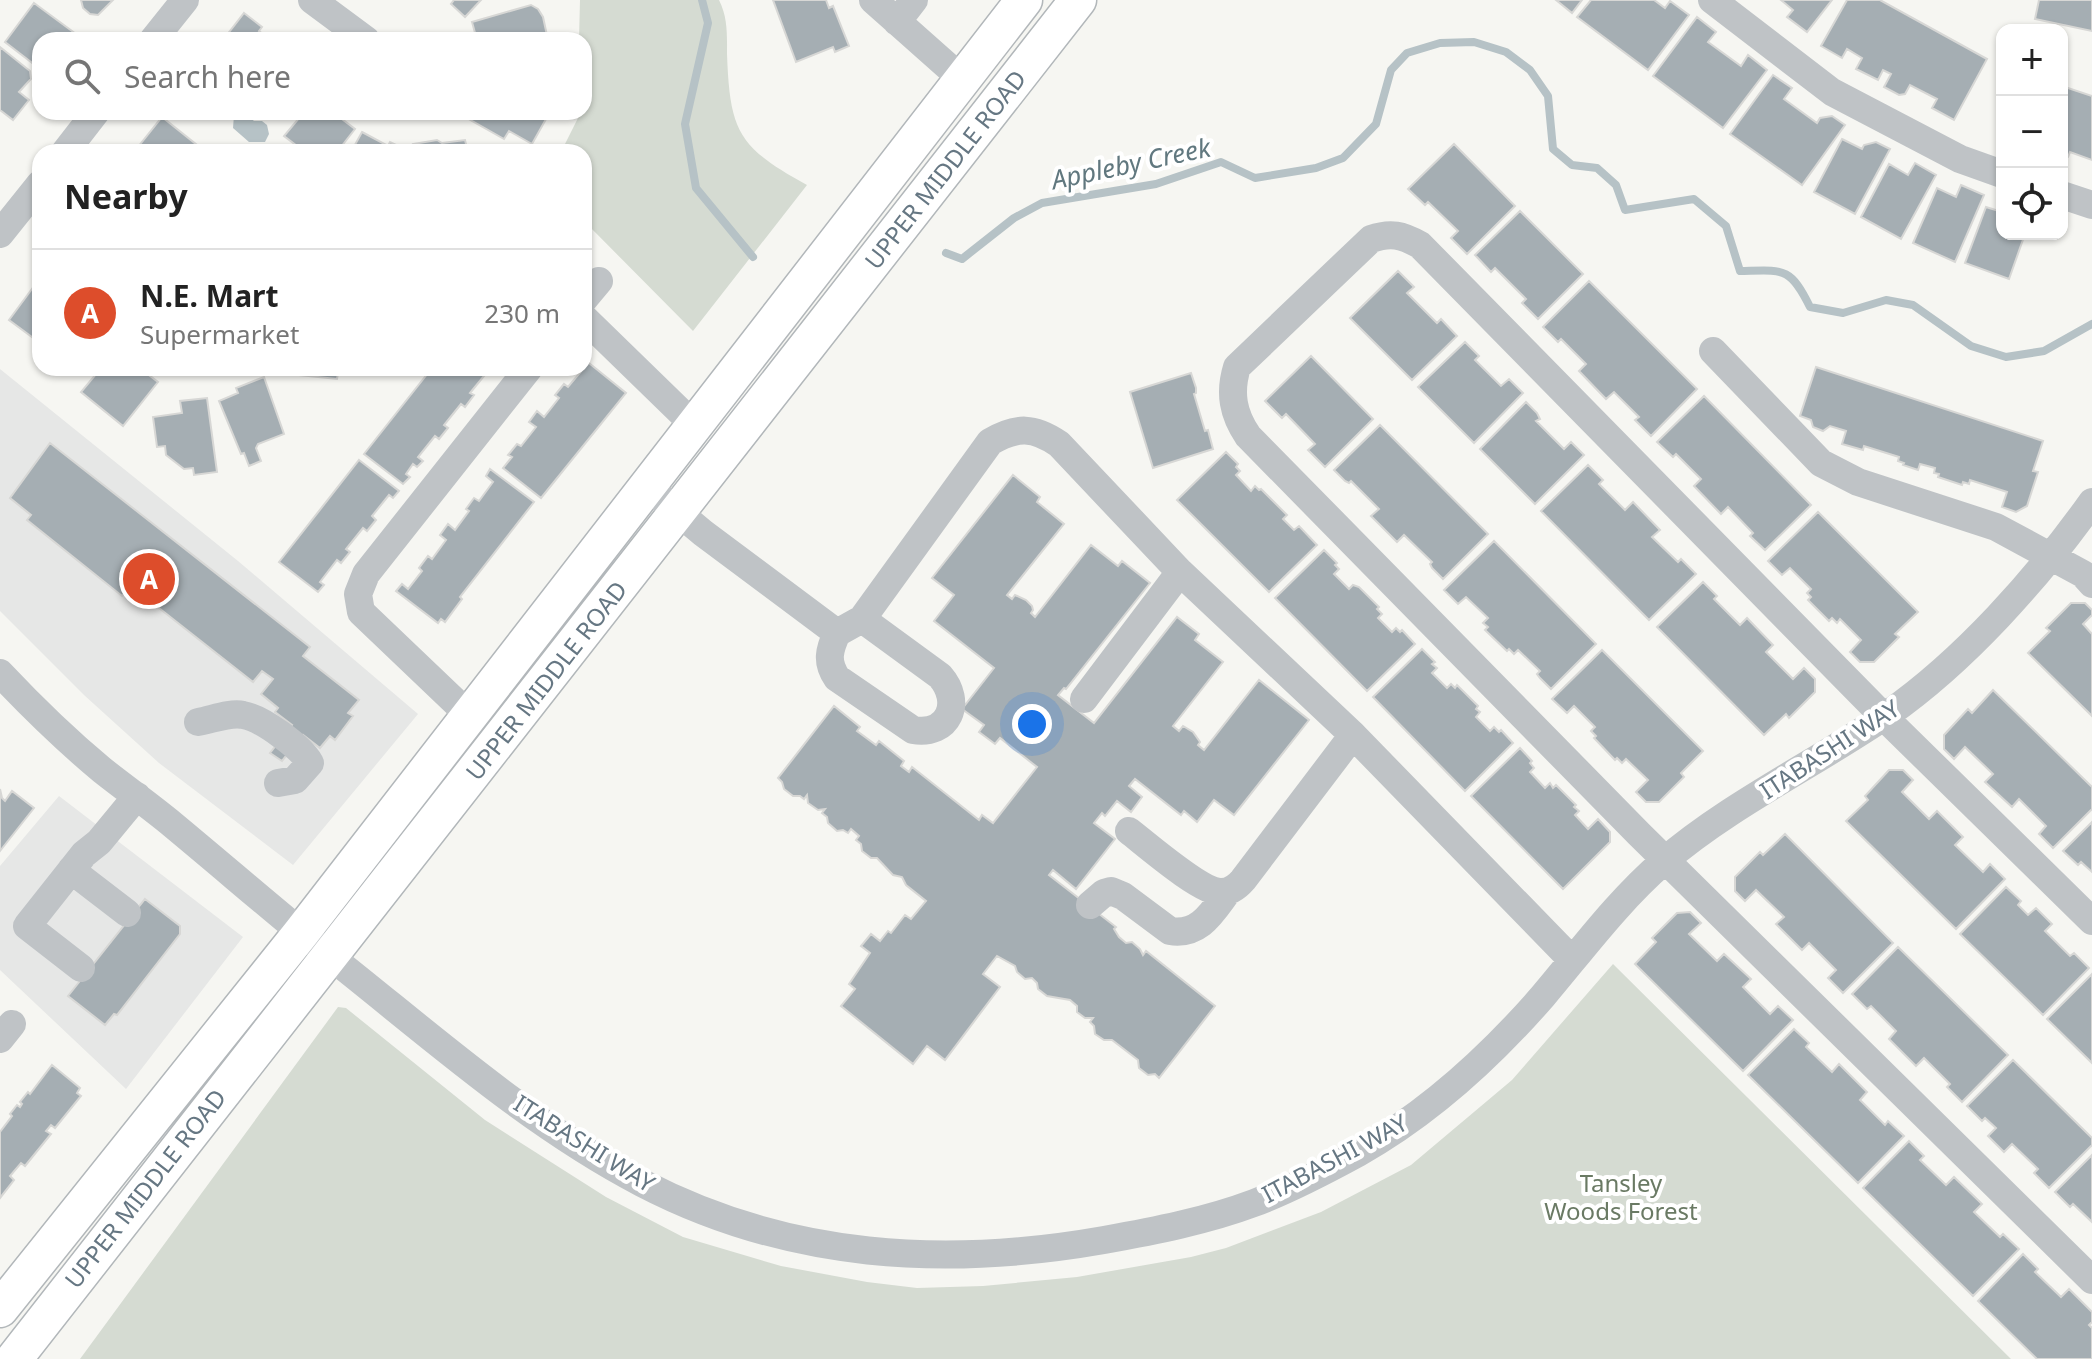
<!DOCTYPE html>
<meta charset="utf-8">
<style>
body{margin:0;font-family:"Noto Sans",sans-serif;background:#f6f6f6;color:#222}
.controls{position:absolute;right:24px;top:24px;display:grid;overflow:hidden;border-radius:16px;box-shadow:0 2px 6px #0004}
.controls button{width:72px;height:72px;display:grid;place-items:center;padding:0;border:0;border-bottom:2px solid #e0e0e0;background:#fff;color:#222;font:40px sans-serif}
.you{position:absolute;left:1032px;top:724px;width:28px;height:28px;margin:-20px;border:6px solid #fff;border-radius:50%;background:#1a73e8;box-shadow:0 0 0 12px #1a73e833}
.badge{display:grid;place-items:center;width:52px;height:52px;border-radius:50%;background:#dd4d2b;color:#fff;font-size:26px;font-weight:700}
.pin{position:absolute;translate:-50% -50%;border:4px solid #fff;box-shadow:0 2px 8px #0006}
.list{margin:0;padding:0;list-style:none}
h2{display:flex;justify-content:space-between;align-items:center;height:104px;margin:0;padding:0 32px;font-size:34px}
h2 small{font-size:26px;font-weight:400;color:#767676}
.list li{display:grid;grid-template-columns:52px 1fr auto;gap:24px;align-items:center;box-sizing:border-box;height:128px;padding:0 32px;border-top:2px solid #e0e0e0}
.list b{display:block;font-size:30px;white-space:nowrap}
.list p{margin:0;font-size:26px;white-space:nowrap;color:#767676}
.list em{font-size:26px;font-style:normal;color:#767676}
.icon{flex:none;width:44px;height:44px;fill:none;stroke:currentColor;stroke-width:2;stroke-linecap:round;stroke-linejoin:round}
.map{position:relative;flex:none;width:2092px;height:1359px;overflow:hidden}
.search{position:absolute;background:#fff;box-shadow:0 2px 6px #0004;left:32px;top:32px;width:560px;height:88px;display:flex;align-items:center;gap:20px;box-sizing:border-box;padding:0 28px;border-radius:24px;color:#767676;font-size:30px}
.panel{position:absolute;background:#fff;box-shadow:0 2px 6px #0004;left:32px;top:144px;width:560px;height:232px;border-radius:24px}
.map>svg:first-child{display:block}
.built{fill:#e6e7e6}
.green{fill:#d5dbd2}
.water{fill:#b6c2c6}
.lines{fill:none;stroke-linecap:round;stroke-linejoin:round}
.stream{stroke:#b6c2c6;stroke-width:8}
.building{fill:#a5aeb3;stroke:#d7d7d5;stroke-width:2}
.major-casing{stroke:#b2b7ba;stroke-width:39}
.minor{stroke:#bfc3c6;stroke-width:28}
.major{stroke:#fff;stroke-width:36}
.labels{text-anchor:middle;stroke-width:8;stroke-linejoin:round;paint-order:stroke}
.street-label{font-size:24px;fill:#667783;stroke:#fff}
.park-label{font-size:24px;fill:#6a7a64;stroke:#fff}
.water-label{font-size:26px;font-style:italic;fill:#61787f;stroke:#fff}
</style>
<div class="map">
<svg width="2092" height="1359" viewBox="0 0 2092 1359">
<rect width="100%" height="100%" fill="#f6f6f2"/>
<path class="built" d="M0,369l238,192 180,153 -125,151 -134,-102 -75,-68 -84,-84z
M59,796l184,141 -117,152 -126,-119v-104z"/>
<path class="green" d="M580,0h139c9,18 8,35 8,54 3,78 11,93 80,131l-114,146 -109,-110v-69h-23l20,-40h3v-72h-5z
M1613,964l398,395h-1931l258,-352 8,1 139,112 121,77 77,40 98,29 86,16 50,6 66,-2 94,-9 114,-20 35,-9 95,-36 90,-47 101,-85z"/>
<path class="water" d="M244,113l10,8h8l5,4 2,9 -4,8h-16l-16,-14 1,-13z"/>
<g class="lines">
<path class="stream" d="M702,0l6,23 -23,101 11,64 57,69
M946,253l16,6 52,-41 28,-15 114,-19 65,-22 34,16 61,-10 27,-10 33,-34 15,-54 16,-17 33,-10 34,-1 32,10 24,18 18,26 5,53 19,16 25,3 19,17 9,25 69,-11 32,27 14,45c43,-1 50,-5 70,36l33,6 43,-13 27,5 58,41 35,11 38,-6 48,-27"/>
</g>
<path class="building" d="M81,0h32l-15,15 -8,-1 -7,-6z
M454,0h27l-16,17 -14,-13z
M773,0h53l3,8 4,-2 16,40 -14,6 -2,-5 -37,15z
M1556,0h26l-10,13z
M1591,0h63l11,8 5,-7 19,14 -41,55 -71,-53z
M1781,0h51l-25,32 -20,-15 6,-7z
M1847,0h33l107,59 -33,61 -22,-12 5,-9 -27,-14 -5,9 -6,1 -15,-8 7,-13 -8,-4 -5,10 -22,-11 6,-11 -15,-9 -5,9 -21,-12z
M2039,0h53v31l-57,-12z
M34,3l42,31 -4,6h-32v29l-35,-27z
M531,5l7,4 5,8 5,23h-71l-5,-18z
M244,13l18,14 -3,4 11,9h-47z
M1697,17l19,15 -8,10 33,24 7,-11 19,15 -44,58 -70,-52z
M0,47l30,24 1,8 -12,13 10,8 -16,20 -13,-10z
M1773,75l19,13 -8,11 33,24 3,-5 12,-2 13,9 -43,60 -72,-51z
M2062,86l30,10v64l-22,-8 -2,5 -6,3z
M304,112h39l3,2 -4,5 13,10 -18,23h-32l-21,-16z
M470,112h80l-18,32 -23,-13 -5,8 -37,-21z
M162,117l35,28 -6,7h-57z
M362,132l26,14 2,-4 21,10h-60z
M1842,139l20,10 2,-4 12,-3 14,7 -35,65 -41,-22z
M437,140l5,3 23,-3 3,12h-53l-2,-8z
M1454,144l61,62 -48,48 -16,-16 7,-7 -30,-29 -3,3 -17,-16z
M1915,163l21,12 -35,64 -40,-22 28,-53 19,11z
M1961,185l23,10 -29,67 -42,-19 24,-55 19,9z
M1986,207l16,5v22h23l-16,45 -44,-16z
M1520,211l63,63 -45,45 -16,-16 4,-4 -31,-31 -4,4 -16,-17z
M1398,271l16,16 -7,6 30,30 4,-4 16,17 -45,44 -62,-62z
M40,278v65l-31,-23z
M1589,281l108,108 -46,47 -16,-16 4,-3 -25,-25 -8,7 -27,-28 7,-7 -25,-25 -3,3 -15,-15z
M1465,342l14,14 -4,4 26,26 8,-7 14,14 -49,50 -56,-56z
M1311,356l62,63 -48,48 -17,-17 7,-6 -29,-30 -4,4 -17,-17z
M584,359l42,34 -85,105 -38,-30 9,-11 -4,-2 9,-11 4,2 15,-19 -7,-5 8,-11 7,6 15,-19 -4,-3 9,-11 4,3 16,-19z
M1816,367l227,74 -10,30 5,1 -11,34 -11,6 -14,-5 5,-15 -37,-12 -1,4 -6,-2 -1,3 -24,-8 1,-3 -5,-1 1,-5 -15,-4 -2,6 -15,-5 1,-2 -6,-2 1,-4 -35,-11 -1,4 -21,-6 4,-13 -16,-5 -7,5 -10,-4 -2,-7 -11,-4z
M101,368h47l-3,4 13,10 -35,44 -42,-34z
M270,368h69l-2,11 -67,-7z
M432,368h64l-5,6 -3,-3 -18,22 4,2 -9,12 -4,-3 -17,21 4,3 -9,11 -4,-3 -17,21 5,4 -6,6 -4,-3 -7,10 4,3 -7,7 -39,-30z
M1191,373l5,15v5l-2,1 11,37 3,-1 5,19 -60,19 -23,-76z
M264,377l20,57 -26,10 -2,4 5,13 -12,5 -5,-13 -3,1 -22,-53 19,-8 -2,-5z
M1704,396l107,109 -46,45 -15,-14 3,-3 -25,-26 -7,7 -27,-28 7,-7 -25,-25 -3,3 -16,-15z
M207,398l10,74 -23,3 -1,-7 -9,1 -18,-14 -1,-9 -8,1 -4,-30 29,-4 -2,-12z
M1526,402l11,11 3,6 -4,2 28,28 7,-7 13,13 -49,49 -55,-55z
M1380,425l108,109 -45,45 -11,-11 -2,-4 2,-2 -28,-27 -7,7 -26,-26 8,-7 -28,-28 -2,2 -4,-2 -11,-11z
M50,443l260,204 -7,9 56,44 -11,13 5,3 -18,24 -5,-4 -10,12 -17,-13 -21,26 -12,-8 22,-28 -17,-13 3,-4 -17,-14 12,-15 -11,-8 -9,11 -122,-96 -9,10 -95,-76 4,-5 -21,-17z
M1226,452l12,12 -2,3 4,4 -4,4 15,16 4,-5 4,4 2,-1 26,26 -4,4 11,11 5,-4 18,19 -48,47 -92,-92z
M359,460l40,31 -6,7 -4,-3 -17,21 4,4 -9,11 -4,-3 -17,21 4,3 -9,11 -4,-3 -17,22 4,3 -6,7 -39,-30z
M1588,465l15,15 -4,4 26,26 8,-8 27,28 -8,7 26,25 3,-3 15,15 -47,46 -108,-109z
M490,469l44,33 -74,95 2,2 -17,23 -4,-3 -3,4 -42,-32 6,-7 6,5 14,-18 -3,-3 9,-12 4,3 14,-19 -6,-5 8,-11 7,6 14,-19 -3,-2 8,-11 5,3 14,-19 -7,-6z
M1013,475l27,22 -3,5 27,22 -57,71 5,4 3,-4 11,5 6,6 1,4 -2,3 4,4 56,-72 27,21 4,-5 28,22 -84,106 -2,-1 -6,7 36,28 83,-106 22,17 -4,6 28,22 -50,64 6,5 4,-5 10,6 7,10 -2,3 6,5 55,-70 50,40 -75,95 -20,-15 -17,22 -13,-11 -3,4 -46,-36 -6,7 13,11 -11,15 -14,-11 -12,15 -3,-3 -8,10 21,16 -39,50 -23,-19 -4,5 67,52 -2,2 5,8 7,6 6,-1 8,7 3,6 3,-4 69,55 -56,72 -4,-4 -7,1 -9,-7 -1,-8 -26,-20h-8l-9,-6 -1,-8 -4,-4 3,-4h-8l-8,-6v-6l-7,-6 -23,-4 -9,-7 -1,-6 -5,-5 -7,1 -8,-7 -2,-6 -18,-10 -14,18 17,13 -55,73 -18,-14 -14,18 -72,-58 14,-17 -6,-5 21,-31 -9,-7 10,-12 9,7 8,-10 3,2 14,-18 6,4 15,-18 -20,-16 -4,-8 -9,-2 -16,-17h-6l-9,-7 -1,-7 -5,-4 3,-4 -8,-7 -3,4 -5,-3 -6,1 -9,-8 -1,-6 -5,-4 3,-4 -7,1 -10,-7 -1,-8 -3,4 -4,-3h-7l-9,-7 -2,-7 -4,-4 56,-72 26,21 -3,4 19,14 3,-4 25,20 -3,5 8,6 3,-5 67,53 3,-5 11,8 44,-56 -37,-29 -5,6 -16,-12 5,-7 -22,-16 32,-41 -60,-47 20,-26 -22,-17z
M1818,512l100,100 -23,22 4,3 -25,25h-14l-10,-10 11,-12 -21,-21 -3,4 -5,-5 -3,3 -21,-21 3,-3 -4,-4 4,-4 -21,-21 -8,7 -14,-14z
M1494,541l102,103 -45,45 -11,-11 -3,-4 3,-3 -22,-21 -4,4 -5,-5 -2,2 -22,-21 3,-3 -5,-4 5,-5 -22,-21 -8,7 -14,-14z
M1324,550l13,13 -2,2 4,4 -5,5 15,15 4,-4 6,2 20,20 -2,2 5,5 -4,4 14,14 4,-4 4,4 2,-2 13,14 -48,47 -92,-93z
M1703,582l14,14 -3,3 26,26 7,-7 26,27 -7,7 27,27 11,-11 11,11v13l-26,26 -3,-4 -22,21 -107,-108z
M2071,603h14l7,7v5l-9,9 9,10v82l-64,-63 22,-22 -4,-3z
M1422,649l13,13 -3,2 5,4 -5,5 15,15 4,-4 4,4 2,-3 21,21 -2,3 4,3 -4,5 14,14 4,-4 5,5 2,-2 12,13 -48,48 -92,-94z
M1602,650l101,101 -22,22 3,4 -25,25h-13l-10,-10 12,-12 -22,-21 -4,4 -5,-5 -2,2 -21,-22 2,-2 -5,-5 4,-4 -21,-21 -7,7 -15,-14z
M1993,690l99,97v22l-39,39 -14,-14 7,-8 -27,-27 -7,8 -27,-25 8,-8 -28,-27 -11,12 -10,-10v-14l24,-26 4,4z
M1520,748l12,13 -2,2 4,5 -4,4 15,16 5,-5 3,5 3,-3 20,20 -2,2 5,4 -4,4 13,14 10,-10 12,13v10l-47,47 -92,-93z
M1889,770h14l10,10 -11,12 27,27 8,-8 26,26 -8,8 28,27 7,-8 15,15 -49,50 -110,-108 22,-21 -3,-4z
M0,789l2,9 3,3 7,-10 22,17 -34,43z
M2092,822v50l-11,-10 -3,3 -15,-14z
M1785,834l108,109 -50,50 -15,-15 8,-8 -27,-27 -7,7 -26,-26 8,-7 -28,-27 -11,11 -10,-10v-14l25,-25 3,3z
M2006,887l15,14 -3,4 10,10 8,-7 16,16 -7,7 25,25 4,-3 15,15 -46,47 -83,-81z
M145,899l35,27v8l-63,81 -3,-1 -9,11 -37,-29z
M1690,912l11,11 -12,11 28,27 7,-7 27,25 -8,8 27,27 8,-8 15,14 -50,51 -108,-107 21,-22 -4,-4 25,-25z
M1898,947l110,108 -46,47 -15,-15 3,-3 -26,-26 -8,8 -27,-27 7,-8 -25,-25 -4,3 -15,-15z
M2092,974v89l-45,-44z
M1794,1029l15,14 -3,4 26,25 7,-8 28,28 -7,8 25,25 3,-4 16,15 -46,47 -110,-108z
M2013,1060l79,78v7l-43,43 -15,-15 4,-4 -26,-25 -8,8 -16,-16 8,-8 -11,-10 -3,3 -15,-15z
M52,1065l28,23 -3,5 4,3 -26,32 -4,-3 -5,6 5,3 -26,32 -4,-3 -11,13 4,4 -14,18v-66l12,-16 -2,-2 7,-9 3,2 2,-3 -2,-2 8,-10 2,2z
M1909,1141l15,15 -4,4 26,25 8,-8 28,27 -8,8 26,25 3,-3 16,15 -46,47 -110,-108z
M2092,1155v67l-19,-18 -3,3 -15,-15z
M2023,1254l15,15 -3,3 26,25 8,-8 23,23v10l-3,3 3,3v31h-55l-59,-58z"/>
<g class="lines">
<g class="major-casing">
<path id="major" d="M0,1309l301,-376 723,-933
M14,1359l1064,-1359"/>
</g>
<path class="minor" d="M312,0l54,40
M873,0l89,79
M1712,0l120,92 128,67 42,15
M897,22l17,-22
M153,40l32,-40
M65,152l31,-40
M2062,195l30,10
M0,234l40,-50
M584,299l15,-18
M584,318l110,107
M1713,351l108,112 37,19 138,45 87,47 9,10
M647,486l56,47 134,100c-8,17 -11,29 0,45l76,52c36,6 50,-28 27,-54l-78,-57
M837,633l25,-14 128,-177c27,-16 44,-15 69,2l121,128 -96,127
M0,673c32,34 66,67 102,97 24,19 48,36 71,55 53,44 105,89 158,132 100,79 198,167 311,226 146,76 303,85 462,57 50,-9 102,-19 150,-37 35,-13 71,-32 104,-50 71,-40 132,-96 185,-157 39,-46 74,-94 120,-134 66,-57 152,-98 225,-148 76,-53 150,-136 204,-212
M470,716l-109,-104 -3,-18 8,-20 163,-206
M198,722c13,-2 32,-10 45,-7 19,3 58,32 67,48l-15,17 -17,3
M1353,735l219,225
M1129,831c18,14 72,61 92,61 9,0 16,-5 22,-12l110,-145 -173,-163
M71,870l56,43
M1090,905l14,-12 7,-2 12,5 47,35c30,5 43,-20 58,-40
M2092,921l-208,-204 -464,-472c-18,-10 -29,-13 -49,-6l-134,128c-8,26 -4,47 11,69l391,398 453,446
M81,968l-54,-42 57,-72 15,-12 38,-46
M0,1039l12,-15"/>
<use href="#major" class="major"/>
</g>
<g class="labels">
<g class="street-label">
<text transform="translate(946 170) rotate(-52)" y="8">UPPER MIDDLE ROAD</text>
<text transform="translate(547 681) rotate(-52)" y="8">UPPER MIDDLE ROAD</text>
<text transform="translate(1830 750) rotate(-33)" y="8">ITABASHI WAY</text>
<text transform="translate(584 1144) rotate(32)" y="8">ITABASHI WAY</text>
<text transform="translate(1335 1159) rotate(-28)" y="8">ITABASHI WAY</text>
<text transform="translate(146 1189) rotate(-52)" y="8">UPPER MIDDLE ROAD</text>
</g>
<g class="park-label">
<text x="1621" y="1192">Tansley<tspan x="1621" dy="28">Woods Forest</tspan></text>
</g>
<g class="water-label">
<text transform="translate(1131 164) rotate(-12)" y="9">Appleby Creek</text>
</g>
</g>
</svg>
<div class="controls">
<button>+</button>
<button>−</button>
<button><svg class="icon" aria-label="locate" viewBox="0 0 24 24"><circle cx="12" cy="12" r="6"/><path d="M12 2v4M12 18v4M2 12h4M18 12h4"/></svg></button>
</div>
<div class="you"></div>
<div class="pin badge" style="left:149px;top:579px">A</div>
<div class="search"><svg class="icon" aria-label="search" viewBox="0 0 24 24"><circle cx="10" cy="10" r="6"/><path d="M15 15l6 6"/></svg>Search here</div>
<section class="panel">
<h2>Nearby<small></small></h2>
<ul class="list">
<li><span class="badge">A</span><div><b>N.E. Mart</b><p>Supermarket</p></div><em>230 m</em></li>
</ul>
</section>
</div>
